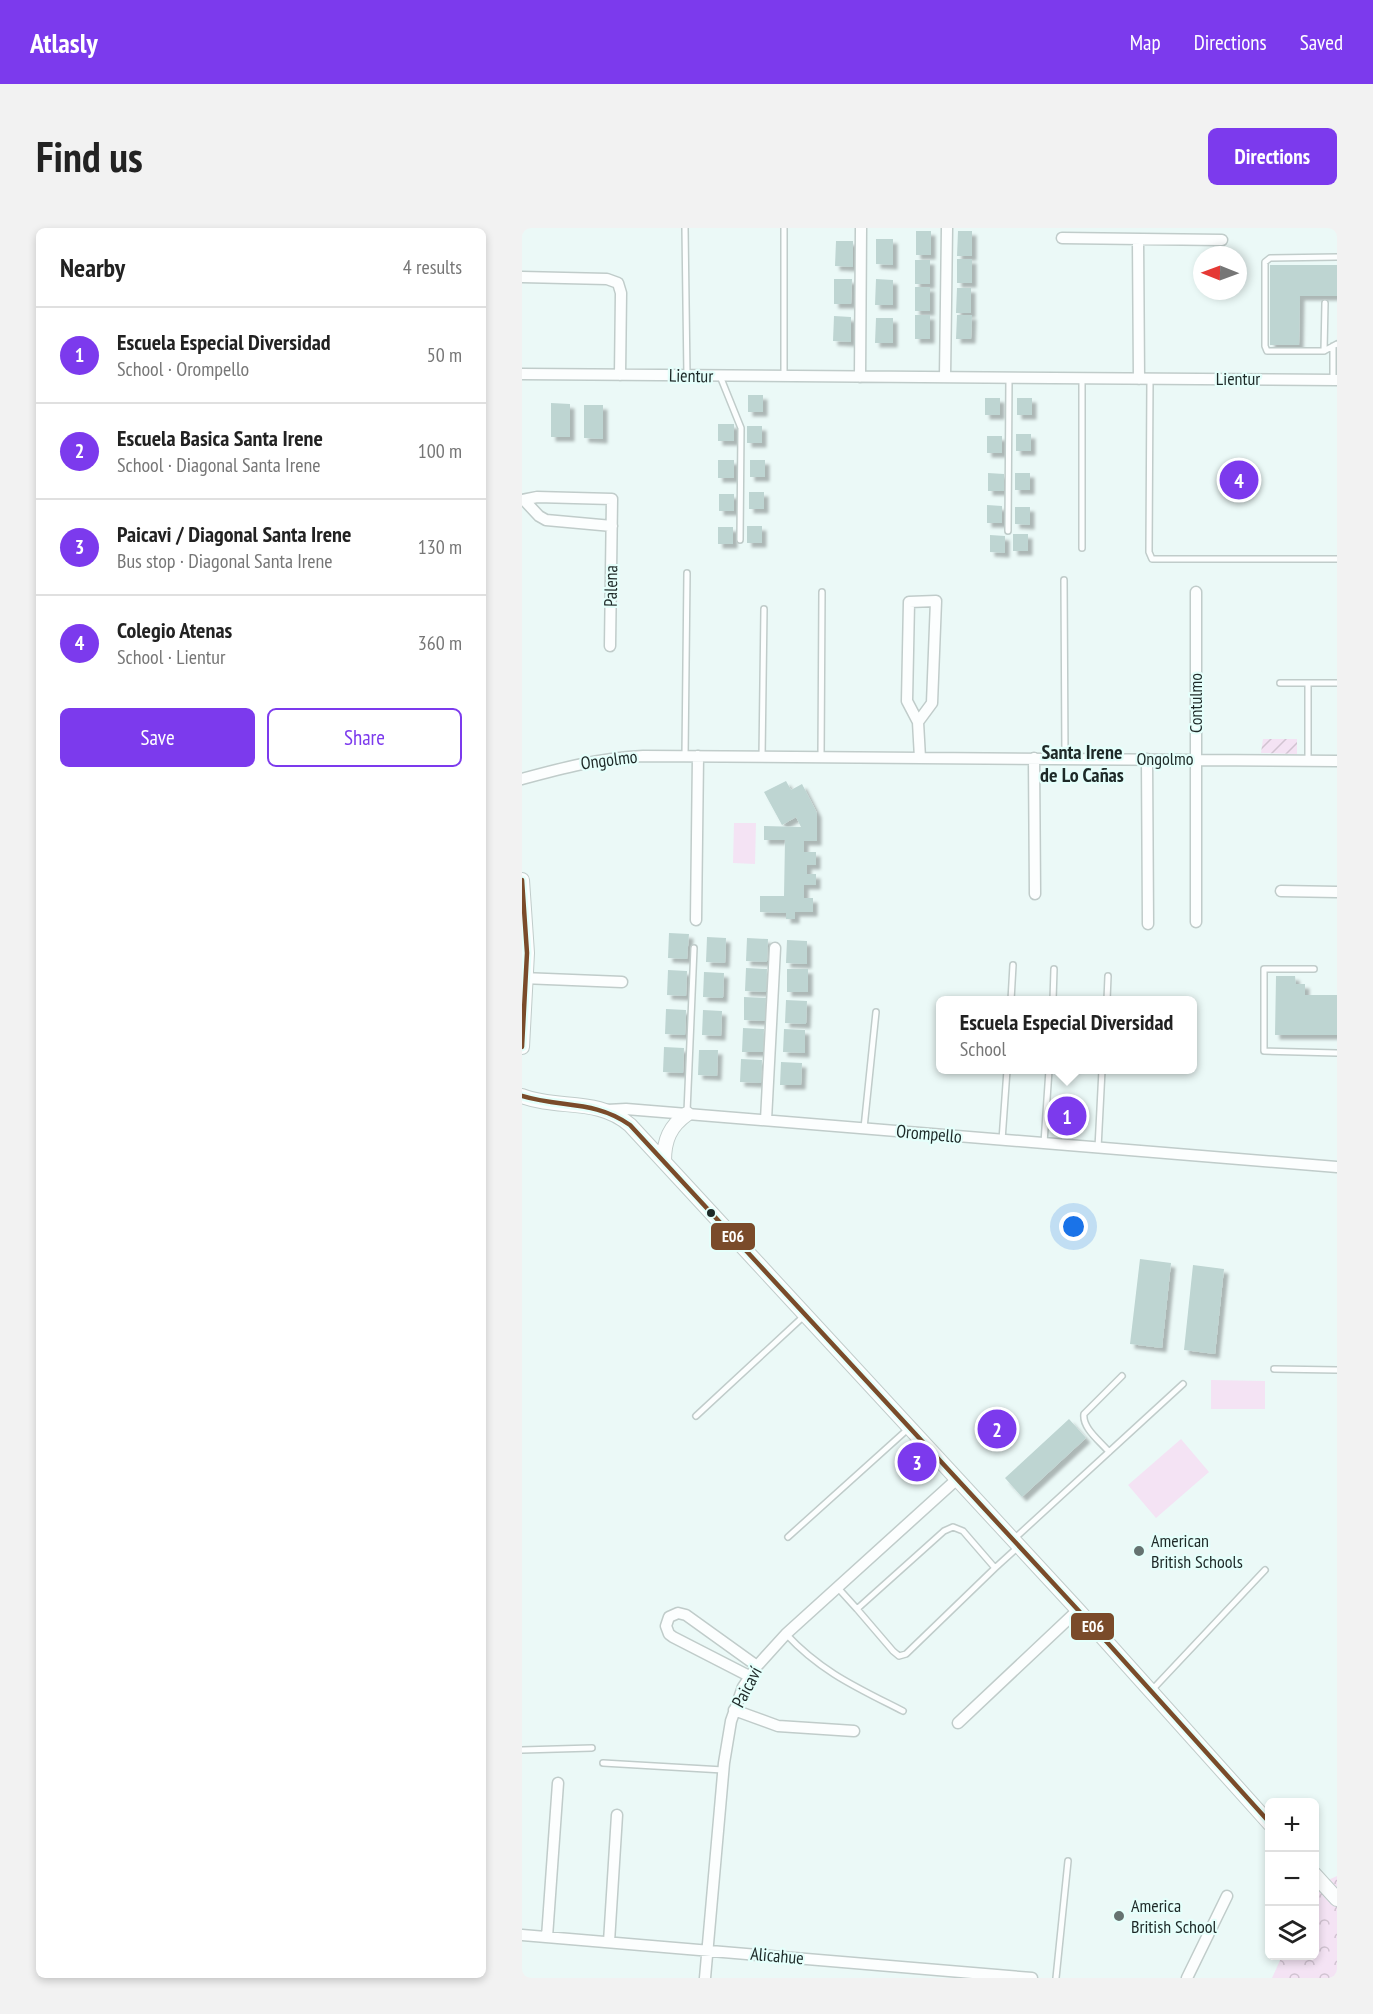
<!DOCTYPE html>
<meta charset="utf-8">
<style>
body{margin:0;font-family:"PT Sans Narrow",sans-serif;background:#f2f2f2;color:#222}
.controls{position:absolute;right:18px;bottom:18px;display:grid;overflow:hidden;border-radius:9px;box-shadow:0 3px 9px #0003}
.controls button{width:54px;height:54px;display:grid;place-items:center;padding:0;border:0;border-bottom:2px solid #e0e0e0;background:#fff;color:#222;font:30px sans-serif}
.compass{position:absolute;left:671px;top:18px;width:54px;height:54px;border-radius:50%;background:#fff;box-shadow:0 3px 9px #0003;rotate:271deg}
.you{position:absolute;left:552px;top:999px;width:21px;height:21px;margin:-15px;border:4px solid #fff;border-radius:50%;background:#1a73e8;box-shadow:0 0 0 9px #1a73e833}
.badge{display:grid;place-items:center;width:39px;height:39px;border-radius:50%;background:#7c3aed;color:#fff;font-size:20px;font-weight:700}
.pin{position:absolute;translate:-50% -50%;border:3px solid #fff;box-shadow:0 2px 6px #0006}
.popup{position:absolute;left:414px;top:768px;width:261px;height:78px;box-sizing:border-box;display:grid;place-content:center;border-radius:9px;background:#fff;filter:drop-shadow(0 2px 4px #0005);font-size:20px;white-space:nowrap;color:#767676}
.popup b{font-size:22px;color:#222}
.popup::after{content:'';position:absolute;left:50%;top:100%;margin-left:-12px;border:12px solid transparent;border-top-color:#fff}
.list{margin:0;padding:0;list-style:none}
h2{display:flex;justify-content:space-between;align-items:center;height:78px;margin:0;padding:0 24px;font-size:26px}
h2 small{font-size:20px;font-weight:400;color:#767676}
.list li{display:grid;grid-template-columns:39px 1fr auto;gap:18px;align-items:center;box-sizing:border-box;height:96px;padding:0 24px;border-top:2px solid #e0e0e0}
.list b{display:block;font-size:22px;white-space:nowrap}
.list p{margin:0;font-size:20px;white-space:nowrap;color:#767676}
.list em{font-size:20px;font-style:normal;color:#767676}
.actions{display:flex;gap:12px;padding:18px 24px}
.actions a{flex:1;padding:14px 0;border:2px solid #7c3aed;border-radius:9px;text-align:center;font-size:21px;color:#7c3aed}
.actions .main{background:#7c3aed;color:#fff}
.icon{flex:none;width:33px;height:33px;fill:none;stroke:currentColor;stroke-width:2;stroke-linecap:round;stroke-linejoin:round}
.map{position:relative;flex:none;width:815px;height:1750px;overflow:hidden;border-radius:9px}
header{display:flex;align-items:center;gap:36px;box-sizing:border-box;height:84px;padding:0 30px;background:#7c3aed;color:#fff}
header strong{font-size:28px}
nav{display:flex;gap:33px;margin-inline-start:auto;font-size:21px}
.intro{display:flex;align-items:center;justify-content:space-between;box-sizing:border-box;height:144px;padding:0 36px}
h1{margin:0;font-size:42px}
.button{padding:15px 27px;border-radius:9px;background:#7c3aed;color:#fff;font-size:21px;font-weight:700}
main{display:flex;gap:36px;padding:0 36px}
aside{flex:1;background:#fff;border-radius:9px;box-shadow:0 3px 9px #0003}
.map>svg:first-child{display:block}
.park{fill:url(#park-crowns)}
.garden{fill:url(#garden-furrows)}
.pitch{fill:#f4e3f4}
.building{fill:#bed5d2;filter:url(#shadow)}
.lines{fill:none;stroke-linecap:round;stroke-linejoin:round}
.service-casing{stroke:#c0ccca;stroke-width:8}
.minor-casing{stroke:#c0ccca;stroke-width:13}
.tertiary-casing{stroke:#c0ccca;stroke-width:16}
.service{stroke:#fcfefe;stroke-width:5}
.minor{stroke:#fcfefe;stroke-width:10}
.tertiary{stroke:#fcfefe;stroke-width:14}
.bus-1-casing{stroke:#e5fffb;stroke-width:9}
.bus-1{stroke:#7a4b2a;stroke-width:4.5}
.bus-dot{fill:#1d2927;stroke:#e5fffb;stroke-width:2}
.poi-dot{fill:#657270;stroke:#e5fffb;stroke-width:2}
.labels{text-anchor:middle;stroke-width:4.5;stroke-linejoin:round;paint-order:stroke}
.street-label{font-size:18px;fill:#1d2927;stroke:#e5fffb}
.poi-label{font-size:18px;fill:#1d2927;stroke:#e5fffb;text-anchor:start}
.neighbourhood-label{font-size:20px;font-weight:bold;fill:#1d2927;stroke:#e5fffb}
.line-badge{stroke:#e5fffb;stroke-width:2}
.badge-label{font-size:16px;text-anchor:middle;font-weight:bold;fill:#fff}
</style>
<header>
<strong>Atlasly</strong>
<nav><a>Map</a><a>Directions</a><a>Saved</a></nav>
</header>
<div class="intro"><h1>Find us</h1><a class="button">Directions</a></div>
<main>
<aside>
<h2>Nearby<small>4 results</small></h2>
<ul class="list">
<li><span class="badge">1</span><div><b>Escuela Especial Diversidad</b><p>School · Orompello</p></div><em>50 m</em></li>
<li><span class="badge">2</span><div><b>Escuela Basica Santa Irene</b><p>School · Diagonal Santa Irene</p></div><em>100 m</em></li>
<li><span class="badge">3</span><div><b>Paicavi / Diagonal Santa Irene</b><p>Bus stop · Diagonal Santa Irene</p></div><em>130 m</em></li>
<li><span class="badge">4</span><div><b>Colegio Atenas</b><p>School · Lientur</p></div><em>360 m</em></li>
</ul>
<div class="actions"><a class="main">Save</a><a>Share</a></div>
</aside>
<div class="map">
<svg width="815" height="1750" viewBox="0 0 815 1750">
<defs>
<pattern id="park-crowns" width="20" height="18" patternUnits="userSpaceOnUse" patternTransform="scale(1.5)"><rect width="20" height="18" fill="#f4e3f4"/><path d="M2 6a3 3 0 1 1 6 0M12 15a3 3 0 1 1 6 0" fill="none" stroke="#d1c3d1"/></pattern>
<pattern id="garden-furrows" width="10" height="10" patternUnits="userSpaceOnUse" patternTransform="scale(1.5)"><rect width="10" height="10" fill="#f4e3f4"/><path d="M-1 1l2-2M0 10L10 0M9 11l2-2" fill="none" stroke="#d1c3d1"/></pattern>
<filter id="shadow"><feDropShadow dx="4.5" dy="4.5" stdDeviation="1.5" flood-color="#0004"/></filter>
</defs>
<rect width="100%" height="100%" fill="#ebf9f7"/>
<path class="park" d="M815,1648v102h-65l10,-22h32l1,-70z"/>
<path class="garden" d="M741,511h34v15l-36,-1z"/>
<path class="pitch" d="M212,595h22l-1,41 -22,-1z
M689,1152l54,1v28h-54z
M659,1211l28,33 -53,46 -28,-33z"/>
<path class="building" d="M394,3h15v24h-15z
M436,3h14v25h-15z
M354,11h17v26l-17,-1z
M314,13h17v26l-18,-1z
M435,31h15v24h-15z
M393,32h15v24h-15z
M748,37h67v31h-37l-1,49h-29z
M312,51h18l-1,25h-17z
M354,51l17,1v25h-18z
M393,59h15v24h-15z
M435,60h14v25h-15z
M393,87h15v24h-15z
M435,87h15l-1,24h-15z
M312,88l17,1v25l-18,-1z
M354,90h17v25h-18z
M226,167h15v17h-15z
M463,170h15v17h-15z
M495,170h15v17h-15z
M29,175l19,1v33h-19z
M62,177h19v34l-19,-1z
M196,196h16v17h-16z
M225,198h15v17h-15z
M494,206h15v17h-15z
M465,208h15v17h-15z
M196,232h16v18h-16z
M228,232h15v17h-15z
M466,245l16,1v17h-16z
M493,245h15v17h-15z
M227,264h15v17h-15z
M197,266h15v17h-15z
M465,277l15,1v17h-15z
M493,279h15v18l-15,-1z
M225,298h15v17h-15z
M196,299h15v17h-15z
M491,306h15v17h-15z
M468,307l15,1v17l-15,-1z
M264,553l5,9 11,-6 15,29v28h-13v11h12v13h-9v9h9v11h-12v13h9v14h-18v7h-9v-6l-26,-1v-16h24l1,-56h-21v-14l37,1 -5,-10 -14,8 -18,-33z
M147,705l20,1 -2,25 -19,-1z
M185,709l19,1 -1,25 -19,-1z
M225,710l21,1 -1,23 -21,-1z
M265,712l20,1v23l-21,-1z
M224,740l21,1 -1,23 -21,-1z
M265,741h21v23h-21z
M146,742l19,1 -1,25 -19,-1z
M182,744l20,1 -1,25 -20,-1z
M754,748h19l1,8h9v11h32v40h-62z
M222,769l22,1 -1,23 -21,-1z
M264,772l21,1 -1,23 -21,-1z
M144,781l20,1 -1,25 -20,-1z
M181,782l19,1 -1,25 -19,-1z
M221,800l21,1 -1,23h-21z
M262,801l21,1v23l-22,-1z
M142,819l20,1 -1,25 -20,-1z
M177,822h19l-1,26 -19,-1z
M219,831l21,1 -1,23 -21,-1z
M259,834l21,1 -1,22h-21z
M618,1031l31,4 -9,85 -32,-4z
M671,1037l31,4 -9,85 -31,-4z
M547,1191l17,19 -64,59 -17,-19z"/>
<g class="lines">
<g class="service-casing">
<path id="service" d="M163,0l2,148
M815,29l-67,1 -5,4v84l2,5h57l13,-7
M802,123l1,-48
M198,148l21,52 -1,112
M262,148v-148
M560,150v170
M628,151l-1,173 3,7h185
M811,152v-34
M486,303l1,-153
M542,352l1,179
M758,455h57
M163,528l2,-183
M240,529l2,-148
M299,529l1,-165
M786,532v-77
M792,741h-50v82l73,2
M489,772l2,-35
M531,772l1,-31
M585,772l1,-24
M165,884l7,-164
M342,900l12,-116
M480,912l5,-70
M522,915l5,-73
M576,920l4,-78
M752,1141l63,1
M174,1188l109,-101
M587,1224c-9,-11 -27,-24 -25,-38l38,-38
M431,1299l10,4 32,37 -89,86 -7,2 -6,-5 -36,-42 87,-78z
M266,1309l121,-109
M492,1311l169,-155
M473,1340l23,-21
M316,1360l19,21
M264,1406c35,38 72,54 117,77
M630,1462l113,-120
M0,1522l70,-2
M81,1535l120,7
M534,1750l12,-117"/>
</g>
<g class="minor-casing">
<path id="minor" d="M540,10l160,2
M616,11l1,140
M0,49l85,2 11,4 3,10 -1,82
M0,146l815,6
M338,149l1,-149
M423,149l2,-149
M0,272l15,-3 75,2 -2,147
M2,272l15,16 7,4 66,6
M396,494l14,-19 4,-102 -27,1 -2,99 11,21 2,36
M512,530l1,136
M625,531l1,165
M0,551c40,-11 79,-21 121,-23l694,5
M759,663l56,1
M174,692l2,-164
M674,694v-330
M0,750l100,4
M85,882l19,-1 711,58
M244,892l9,-172
M227,1448l-76,-39 -4,-3 -3,-8 3,-9 9,-4 8,2 71,51
M212,1482l44,16 76,5
M436,1495l120,-113
M0,1707l510,43
M25,1709l11,-154
M87,1714l8,-127
M183,1750l19,-215 7,-42 12,-34 14,-21 29,-32 170,-154
M665,1750l40,-82"/>
</g>
<g class="tertiary-casing">
<path id="tertiary" d="M0,652l5,73 -5,94
M0,868c36,14 76,1 108,29l448,485 192,214
M142,933c0,-21 6,-35 23,-47
M792,1646l23,25"/>
</g>
<use href="#service" class="service"/>
<use href="#minor" class="minor"/>
<use href="#tertiary" class="tertiary"/>
<g class="bus-1-casing">
<path id="bus-1" d="M0,652l5,73 -5,94
M0,868c39,12 73,4 108,29l448,485 192,213"/>
</g>
<use href="#bus-1" class="bus-1"/>
</g>
<circle class="bus-dot" cx="189" cy="985" r="5"/>
<g class="poi-dot">
<circle cx="617" cy="1323" r="6"/>
<circle cx="597" cy="1688" r="6"/>
</g>
<g class="labels">
<g class="street-label">
<text transform="translate(169 148) rotate(1)" y="6">Lientur</text>
<text x="716" y="157">Lientur</text>
<text transform="translate(89 358) rotate(-89)" y="6">Palena</text>
<text transform="translate(674 475) rotate(-90)" y="6">Contulmo</text>
<text x="643" y="537">Ongolmo</text>
<text transform="translate(87 532) rotate(-7)" y="6">Ongolmo</text>
<text transform="translate(407 906) rotate(5)" y="6">Orompello</text>
<text transform="translate(225 1459) rotate(-62)" y="6">Paicaví</text>
<text transform="translate(255 1728) rotate(5)" y="6">Alicahue</text>
</g>
<g class="poi-label">
<text x="629" y="1319">American<tspan x="629" dy="21">British Schools</tspan></text>
<text x="609" y="1684">America<tspan x="609" dy="21">British School</tspan></text>
</g>
<g class="neighbourhood-label">
<text x="560" y="531">Santa Irene<tspan x="560" dy="23">de Lo Cañas</tspan></text>
</g>
</g>
<g class="line-badge">
<rect x="188" y="994" width="46" height="29" rx="6" fill="#7a4b2a"/>
<rect x="548" y="1384" width="45" height="29" rx="6" fill="#7a4b2a"/>
</g>
<g class="badge-label">
<text x="211" y="1014">E06</text>
<text x="571" y="1404">E06</text>
</g>
</svg>
<div class="controls">
<button>+</button>
<button>−</button>
<button><svg class="icon" aria-label="layers" viewBox="0 0 24 24"><path d="M12 4l9 5-9 5-9-5zM3 14l9 5 9-5"/></svg></button>
</div>
<svg class="compass" viewBox="-18 -18 36 36"><path d="M0-13l5 13h-10z" fill="#e53935"/><path d="M0 13l5-13h-10z" fill="#767676"/></svg>
<div class="you"></div>
<div class="pin badge" style="left:545px;top:888px">1</div>
<div class="popup"><b>Escuela Especial Diversidad</b>School</div>
<div class="pin badge" style="left:475px;top:1201px">2</div>
<div class="pin badge" style="left:395px;top:1234px">3</div>
<div class="pin badge" style="left:717px;top:252px">4</div>
</div>
</main>
